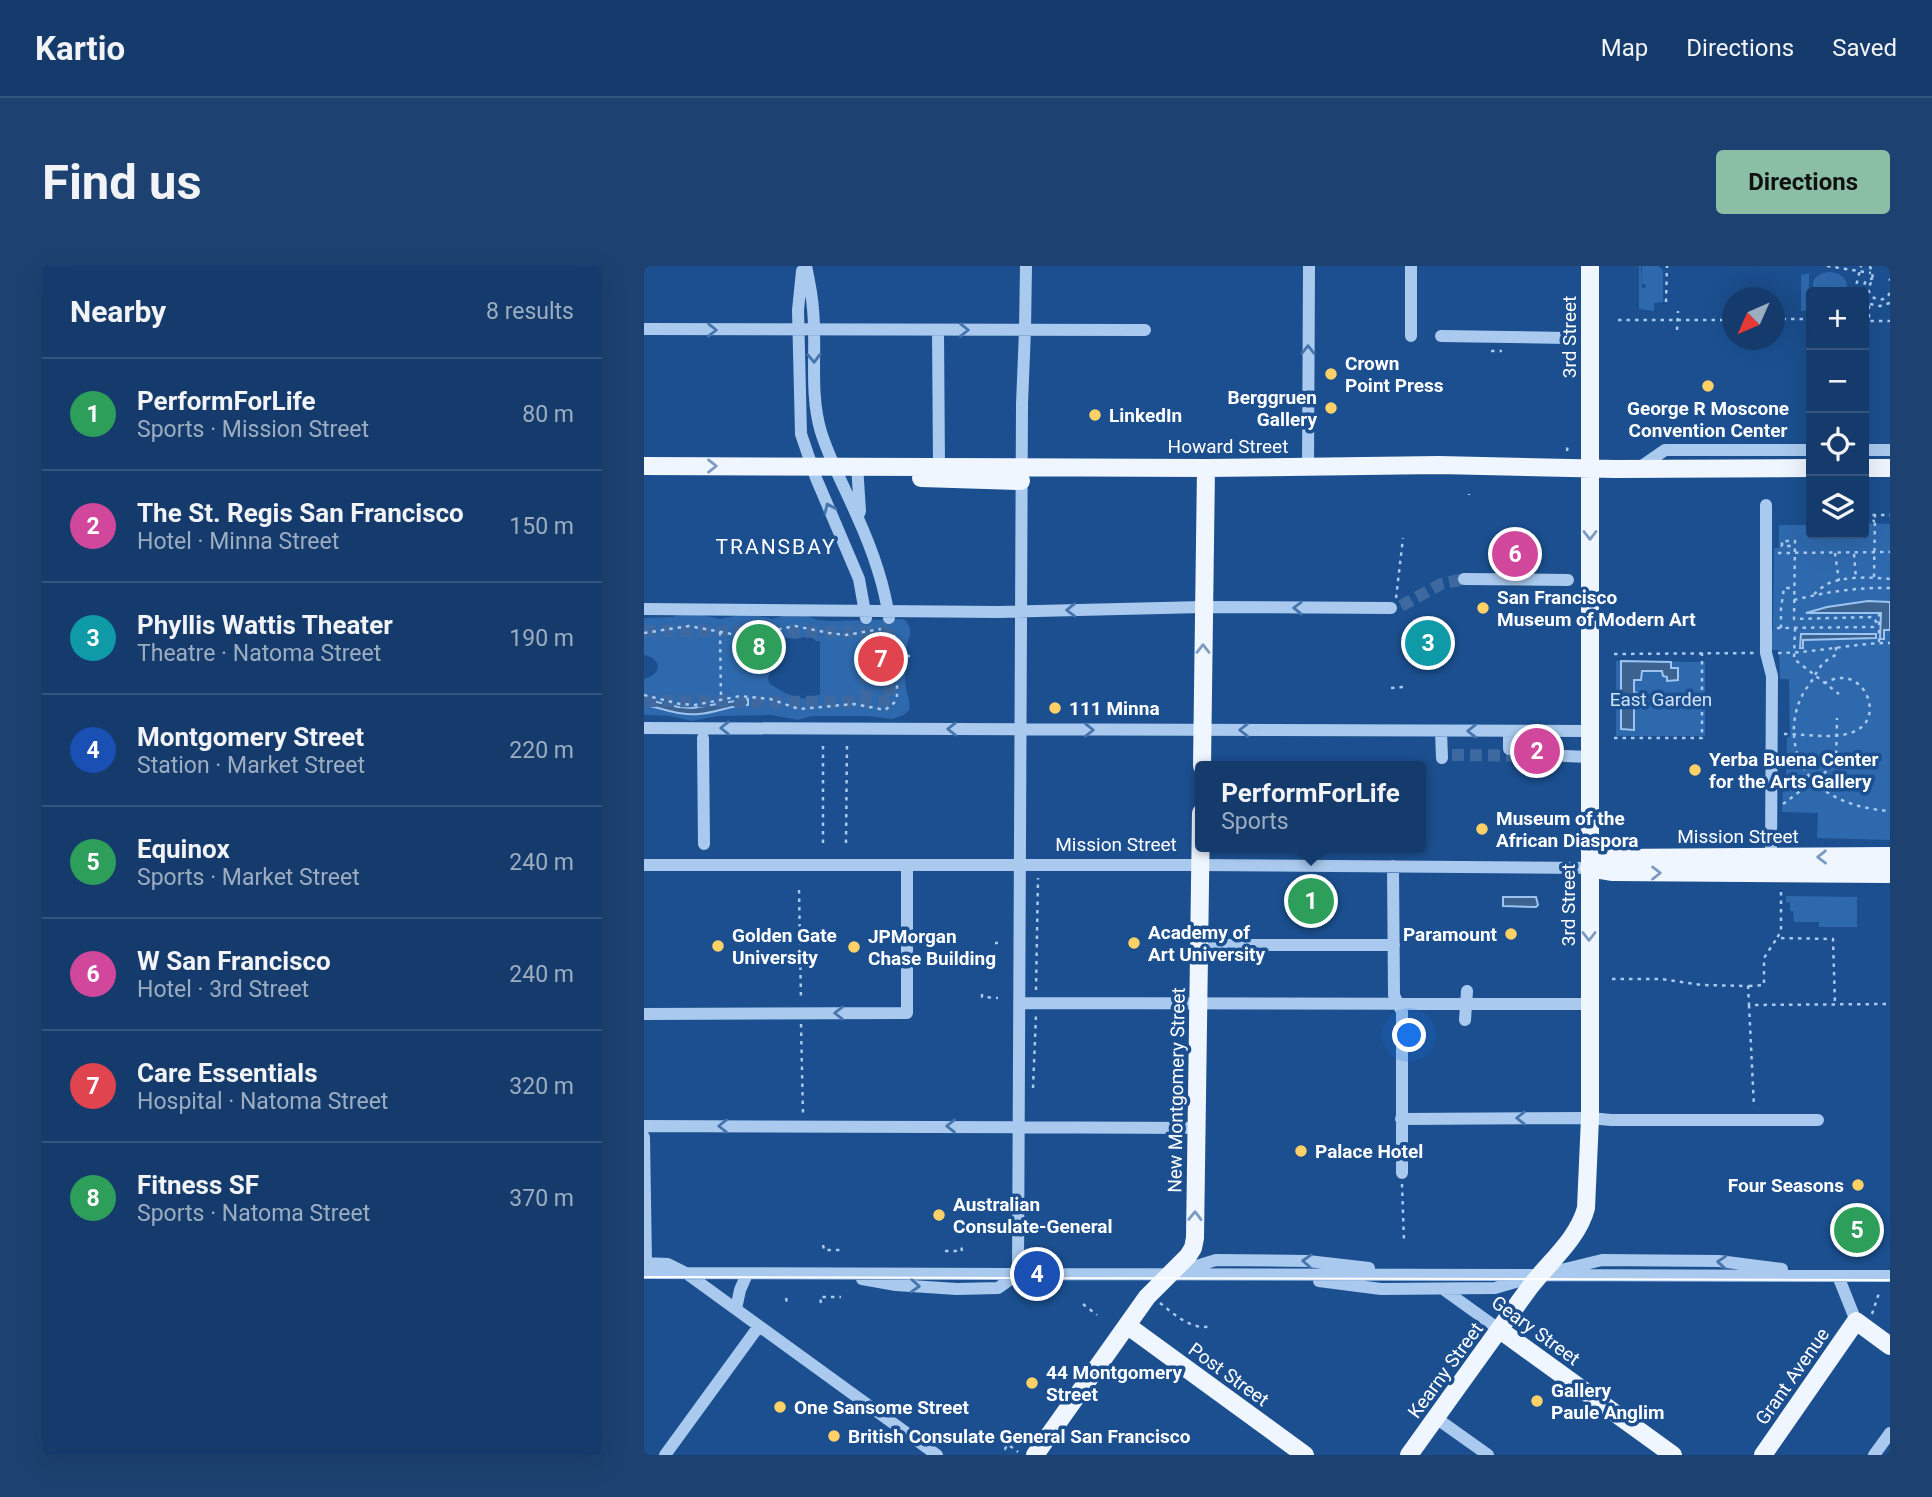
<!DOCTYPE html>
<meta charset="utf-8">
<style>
body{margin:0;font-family:Roboto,sans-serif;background:#1d4271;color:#f1f3f6}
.controls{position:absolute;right:21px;top:21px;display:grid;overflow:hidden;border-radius:7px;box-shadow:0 7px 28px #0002}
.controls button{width:63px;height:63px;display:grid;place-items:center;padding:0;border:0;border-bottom:2px solid #33557e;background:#143b6b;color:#f1f3f6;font:35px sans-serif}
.compass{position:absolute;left:1078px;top:21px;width:63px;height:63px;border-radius:50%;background:#143b6b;box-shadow:0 7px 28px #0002;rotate:225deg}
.you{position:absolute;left:766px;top:770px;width:24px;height:24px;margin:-18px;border:5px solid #fff;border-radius:50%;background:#1a73e8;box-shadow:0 0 0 10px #1a73e833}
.badge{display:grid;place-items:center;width:46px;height:46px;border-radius:50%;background:#8abfa5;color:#fff;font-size:23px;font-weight:700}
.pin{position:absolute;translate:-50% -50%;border:4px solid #fff;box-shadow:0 2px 7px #0006}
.popup{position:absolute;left:551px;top:495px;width:231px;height:91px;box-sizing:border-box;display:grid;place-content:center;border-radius:7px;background:#143b6b;filter:drop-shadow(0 2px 5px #0005);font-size:23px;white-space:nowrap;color:#9dadc1}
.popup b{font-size:26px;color:#f1f3f6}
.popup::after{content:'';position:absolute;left:50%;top:100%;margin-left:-14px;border:14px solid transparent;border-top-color:#143b6b}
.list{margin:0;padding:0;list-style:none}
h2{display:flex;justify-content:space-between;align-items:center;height:91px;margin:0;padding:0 28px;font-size:30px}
h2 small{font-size:23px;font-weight:400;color:#9dadc1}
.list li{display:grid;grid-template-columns:46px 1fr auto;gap:21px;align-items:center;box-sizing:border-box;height:112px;padding:0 28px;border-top:2px solid #33557e}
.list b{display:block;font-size:26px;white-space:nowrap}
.list p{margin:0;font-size:23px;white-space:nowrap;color:#9dadc1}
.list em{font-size:23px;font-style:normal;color:#9dadc1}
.icon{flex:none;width:38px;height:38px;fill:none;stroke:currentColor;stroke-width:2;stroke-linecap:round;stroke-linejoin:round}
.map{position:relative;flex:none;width:1246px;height:1189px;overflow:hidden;border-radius:7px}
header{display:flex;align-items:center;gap:42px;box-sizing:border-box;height:98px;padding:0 35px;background:#143b6b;border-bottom:2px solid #33557e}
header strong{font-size:33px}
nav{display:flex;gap:38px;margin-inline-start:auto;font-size:24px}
.intro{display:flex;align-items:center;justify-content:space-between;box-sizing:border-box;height:168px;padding:0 42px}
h1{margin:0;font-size:49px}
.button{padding:18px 32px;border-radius:7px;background:#8abfa5;color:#111;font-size:24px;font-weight:700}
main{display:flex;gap:42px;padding:0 42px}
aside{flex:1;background:#143b6b;border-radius:7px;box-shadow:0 7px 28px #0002}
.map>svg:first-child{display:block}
.green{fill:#2e69ad;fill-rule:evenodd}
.water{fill:#3c6290;stroke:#9cc4f0;stroke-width:2}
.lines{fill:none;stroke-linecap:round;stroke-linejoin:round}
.minor-tunnel{stroke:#3d69a0;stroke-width:12;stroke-dasharray:12 6;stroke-linecap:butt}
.path{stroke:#a9c9ee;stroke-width:2.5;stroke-dasharray:3.5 5;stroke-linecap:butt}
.minor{stroke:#a9c9ee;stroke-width:12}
.major{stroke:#f0f6ff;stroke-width:18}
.tram{stroke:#fff;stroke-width:2}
.oneway{stroke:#4674ac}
.oneway2{stroke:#7b9ac1}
.poi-dot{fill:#ffd166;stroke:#1b4f8f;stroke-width:2.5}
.labels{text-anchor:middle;stroke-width:7;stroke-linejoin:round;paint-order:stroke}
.street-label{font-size:19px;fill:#fff;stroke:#1b4f8f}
.poi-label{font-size:19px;font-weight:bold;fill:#fff;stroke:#1b4f8f;text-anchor:start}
.park-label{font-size:19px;fill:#cfe3fa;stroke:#1b4f8f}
.neighbourhood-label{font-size:21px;letter-spacing:2px;fill:#fff;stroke:#1b4f8f}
</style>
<header>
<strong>Kartio</strong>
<nav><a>Map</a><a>Directions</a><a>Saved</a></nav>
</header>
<div class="intro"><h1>Find us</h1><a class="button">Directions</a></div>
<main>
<aside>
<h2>Nearby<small>8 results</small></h2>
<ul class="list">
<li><span class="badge" style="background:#2e9e5b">1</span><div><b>PerformForLife</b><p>Sports · Mission Street</p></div><em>80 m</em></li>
<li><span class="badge" style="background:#d1479c">2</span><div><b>The St. Regis San Francisco</b><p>Hotel · Minna Street</p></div><em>150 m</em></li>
<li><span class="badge" style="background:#0f9aa8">3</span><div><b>Phyllis Wattis Theater</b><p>Theatre · Natoma Street</p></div><em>190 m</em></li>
<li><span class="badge" style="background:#1a4fb4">4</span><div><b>Montgomery Street</b><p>Station · Market Street</p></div><em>220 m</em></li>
<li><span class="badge" style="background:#2e9e5b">5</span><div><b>Equinox</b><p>Sports · Market Street</p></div><em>240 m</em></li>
<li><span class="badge" style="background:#d1479c">6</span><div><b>W San Francisco</b><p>Hotel · 3rd Street</p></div><em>240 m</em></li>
<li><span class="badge" style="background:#e0444e">7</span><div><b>Care Essentials</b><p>Hospital · Natoma Street</p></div><em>320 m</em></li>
<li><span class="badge" style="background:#2e9e5b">8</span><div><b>Fitness SF</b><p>Sports · Natoma Street</p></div><em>370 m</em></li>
</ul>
</aside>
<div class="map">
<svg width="1246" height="1189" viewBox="0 0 1246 1189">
<rect width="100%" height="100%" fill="#1b4f8f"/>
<path class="green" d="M995,0h2l1,22 4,-1 -1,-3h-3v-18h16l5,4v32l-9,1v8l-15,-2z
M1184,6c9,0 17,3 19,13l-3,7h-29c-6,-12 2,-18 13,-20z
M1167,7l-2,2v20l2,2v14h-10v-36z
M1220,257l26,1v316l-73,-2 1,-25 -36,-1 1,-26h3l1,-49h3l-1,-58h-9l-1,-29h-9l1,-20 2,-1 1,-81h5v-23h32v9h53z
M39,348h15l22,5 23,-5h8l21,5 18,-5h13l14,6 13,1 74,-2c13,14 2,18 2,33 -1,11 -2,24 0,35 1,9 5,14 3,23l-5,5 -12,4 -24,-3h-55l-15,4 -27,-5 -53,1 -27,5 -21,-5 -26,-1v-36c18,-5 19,-20 0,-24v-37l28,-1zM166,370l6,5h4v54h-3l-5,4c-17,0 -29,-6 -43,-16l-1,-5 5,-19 -1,-13 3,-6 6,-3 14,2z
M972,395l89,1v74h-89z
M1142,630l71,1v30h-38v-5h-25l-1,-11h-3v-8l-4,-1z"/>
<path class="water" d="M1224,335l22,1v28h-6v9h-4l1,-26h-75l21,-6z
M1157,368h75v4l-73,2v8h-3z
M977,395l50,1v6h7v12l-11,1v-4l-4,-1 -1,-5h-20l-1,9h-7v12l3,1v12h-3v25l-13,-1z
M0,433l34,8 15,1 55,-9v6c-17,0 -32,8 -49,9 -20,2 -36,-6 -55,-9z
M859,631h33l2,8 -2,2 -33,-1z"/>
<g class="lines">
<path class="minor-tunnel" d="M757,340l40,-22 23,-5
M0,365l246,1
M0,435l246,1 -1,-84
M222,436v-76
M808,489l113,1"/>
<path class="path" d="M1183,0l44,7
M1226,0l3,12 -5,11 3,7c7,5 14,5 19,-3
M1245,13l1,1
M1214,26l-2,-6 5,-20
M1216,26l6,-11 7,-3
M1220,33l5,5v17h21
M1022,36l1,-36
M1226,38l10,2 10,-3
M1130,53h37
M974,54h114
M1033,64l1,-19
M847,85h11
M923,185l1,-8
M825,229v-1
M1220,249h11
M1220,254l11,1
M1134,287l112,-1
M1191,287l4,28
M1210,288l2,25
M1230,311l1,-62h15
M1170,328c4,-3 9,-8 13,-10 16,-8 46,-7 63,-5
M752,332l7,-60
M1150,334c32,-8 64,-13 96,-12
M1235,347v29
M1133,362l96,-1 4,-4 -4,-6 -79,2 1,-78h-13v5h10
M1137,362v-20l3,-20h9
M1151,362l-1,31 45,35
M76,366l1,67
M0,367l45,-7 48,9h14l44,-9 34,7 17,2 35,-6
M1192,381v8c-4,2 -10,5 -13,9 -5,4 -8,12 -12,18 -13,16 -18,34 -17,54 4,52 51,72 96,75
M1134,387c38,0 75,-10 112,-10
M970,388l140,-1
M254,390h14
M747,422l13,-1
M0,429l36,9 15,1 45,-9 30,3 29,10 55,-5 31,6 9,-7 3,-7v-55l-6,-10
M1027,431l5,-1
M1140,468c19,0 48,5 66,-1 40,-11 13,-73 -25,-50
M970,472h88v-85
M1139,538l53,-40 1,-46
M179,577v-102
M202,577l1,-102
M155,624l2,110
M1137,626v39l-4,7 56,1 2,65
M351,677h3
M968,713h50l40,6 46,1 1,19 141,-1
M1105,720l15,-1v-27l13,-20
M392,724l2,-112
M338,728v3l16,1
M1105,739l5,102
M157,758l2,92
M389,822l3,-73
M758,918l2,57
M179,979l1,5h16
M301,985h17l-1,-6
M142,1032l1,5
M177,1037l-1,-6h21
M516,1037c15,12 32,28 52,23
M439,1038l14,11
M1228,1048l7,-21
M360,1176l-2,4 3,3 2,-4
M366,1180l8,6"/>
<path class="minor" d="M162,0c3,14 6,28 7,43 4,41 -4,83 8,123 9,29 24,56 36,84 15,33 27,66 32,102
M158,5l-4,39 3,124 15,44 43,101 7,39
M0,63l501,1
M294,64l1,136
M767,70v-70
M797,70l127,2
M1220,184h26
M213,199l3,46 -2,5
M664,201l1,-201
M995,202l26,-18h146
M1122,239v148l6,23 -1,181
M820,313l104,1
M0,343l355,3 204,-5 188,1
M0,462l945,3
M797,465l1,27
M865,465v18
M905,465v18
M59,472l1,106
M921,490l24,1
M0,599h556l389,3
M749,600l1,129 8,17v161
M555,679h195
M376,737l569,1
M0,748l263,-1v-148
M821,754l2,-29
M757,853l189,-1 21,2h207
M0,860l553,2
M0,871l2,126
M0,997l24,1 18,9 251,182
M539,1004l33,-10 92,1 61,7
M917,1004l41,-10 117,1 63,8
M0,1007l1246,3
M374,1008l4,-870 3,-74 1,-64
M1194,1010l18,45
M218,1013l34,6 61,4 41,-1 20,-14
M675,1015l62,8 114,-1 31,-9
M799,1023l57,41
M92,1043l4,-19 7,-16
M792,1152l52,37
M21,1189l94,-129
M1230,1189l16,-22"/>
<path class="major" d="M0,200l562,2 233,-3 176,4 196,-1
M1220,202h26
M277,212l100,3
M558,500l4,-298
M945,602l24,-10 277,-2
M945,602l24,4 277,2
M484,1060l177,129
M856,1064l173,125
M391,1189l112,-158 41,-41 5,-8 2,-10 6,-425
M765,1189c40,-56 80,-112 121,-168 18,-24 48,-48 56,-79l4,-90v-852
M1119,1189l93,-134 34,25"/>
<path class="tram" d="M0,1011l1246,3"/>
</g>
<defs><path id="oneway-chevron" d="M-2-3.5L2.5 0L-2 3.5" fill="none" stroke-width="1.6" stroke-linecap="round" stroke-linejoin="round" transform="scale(1.75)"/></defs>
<g class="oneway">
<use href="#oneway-chevron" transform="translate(68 64)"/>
<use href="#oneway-chevron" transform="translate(320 64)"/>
<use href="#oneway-chevron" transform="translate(664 84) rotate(-90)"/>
<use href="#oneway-chevron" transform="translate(170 92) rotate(89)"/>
<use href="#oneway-chevron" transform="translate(185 242) rotate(-114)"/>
<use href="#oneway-chevron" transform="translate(654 342) rotate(-179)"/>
<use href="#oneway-chevron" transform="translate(427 344) rotate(179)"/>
<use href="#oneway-chevron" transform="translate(81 462) rotate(-180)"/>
<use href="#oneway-chevron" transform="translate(308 463) rotate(-180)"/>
<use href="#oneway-chevron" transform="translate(445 464)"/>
<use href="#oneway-chevron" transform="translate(600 464) rotate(-180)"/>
<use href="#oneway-chevron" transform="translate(828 465) rotate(180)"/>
<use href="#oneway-chevron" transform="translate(195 747) rotate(-180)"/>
<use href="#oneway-chevron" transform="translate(877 852) rotate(180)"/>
<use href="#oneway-chevron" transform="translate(79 860) rotate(-180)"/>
<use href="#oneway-chevron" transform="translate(307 860) rotate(-180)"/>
<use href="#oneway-chevron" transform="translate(663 995) rotate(-177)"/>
<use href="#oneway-chevron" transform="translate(1078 996) rotate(-176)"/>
<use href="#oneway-chevron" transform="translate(271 1020) rotate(3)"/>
</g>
<g class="oneway2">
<use href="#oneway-chevron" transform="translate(68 200)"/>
<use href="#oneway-chevron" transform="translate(946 269) rotate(90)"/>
<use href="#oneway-chevron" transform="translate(559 383) rotate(-90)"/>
<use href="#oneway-chevron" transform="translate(1178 591) rotate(179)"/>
<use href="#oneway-chevron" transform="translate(1012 607)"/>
<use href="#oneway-chevron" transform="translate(945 670) rotate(90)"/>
<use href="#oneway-chevron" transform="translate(551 950) rotate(-89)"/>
</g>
<g class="poi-dot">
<circle cx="687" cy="108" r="7"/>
<circle cx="1064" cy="120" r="7"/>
<circle cx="687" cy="142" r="7"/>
<circle cx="451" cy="149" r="7"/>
<circle cx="839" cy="342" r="7"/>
<circle cx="411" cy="442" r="7"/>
<circle cx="1051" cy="504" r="7"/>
<circle cx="838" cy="563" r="7"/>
<circle cx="867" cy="668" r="7"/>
<circle cx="490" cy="677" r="7"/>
<circle cx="74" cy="680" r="7"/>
<circle cx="210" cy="681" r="7"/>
<circle cx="657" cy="885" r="7"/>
<circle cx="1214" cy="919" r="7"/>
<circle cx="295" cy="949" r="7"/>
<circle cx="388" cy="1117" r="7"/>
<circle cx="893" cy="1135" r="7"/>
<circle cx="136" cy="1141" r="7"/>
<circle cx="190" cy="1170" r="7"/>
</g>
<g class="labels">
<g class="street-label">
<text transform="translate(925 71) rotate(-90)" y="7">3rd Street</text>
<text x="584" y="187">Howard Street</text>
<text x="1094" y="577">Mission Street</text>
<text x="472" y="585">Mission Street</text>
<text transform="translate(924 639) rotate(-90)" y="7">3rd Street</text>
<text transform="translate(532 824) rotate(-89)" y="7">New Montgomery Street</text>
<text transform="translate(892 1064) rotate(36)" y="7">Geary Street</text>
<text transform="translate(801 1104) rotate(-54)" y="7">Kearny Street</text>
<text transform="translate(585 1108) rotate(36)" y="7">Post Street</text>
<text transform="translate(1148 1110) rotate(-55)" y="7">Grant Avenue</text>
</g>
<g class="poi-label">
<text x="701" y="104">Crown<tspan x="701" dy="22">Point Press</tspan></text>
<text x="673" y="138" text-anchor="end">Berggruen<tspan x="673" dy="22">Gallery</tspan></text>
<text x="1064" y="149" text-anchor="middle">George R Moscone<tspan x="1064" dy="22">Convention Center</tspan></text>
<text x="465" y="156">LinkedIn</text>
<text x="853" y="338">San Francisco<tspan x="853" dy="22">Museum of Modern Art</tspan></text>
<text x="425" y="449">111 Minna</text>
<text x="1065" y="500">Yerba Buena Center<tspan x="1065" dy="22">for the Arts Gallery</tspan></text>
<text x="852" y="559">Museum of the<tspan x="852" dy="22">African Diaspora</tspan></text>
<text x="504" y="673">Academy of<tspan x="504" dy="22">Art University</tspan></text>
<text x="853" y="675" text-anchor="end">Paramount</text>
<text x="88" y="676">Golden Gate<tspan x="88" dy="22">University</tspan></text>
<text x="224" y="677">JPMorgan<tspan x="224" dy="22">Chase Building</tspan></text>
<text x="671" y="892">Palace Hotel</text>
<text x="1200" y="926" text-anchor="end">Four Seasons</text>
<text x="309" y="945">Australian<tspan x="309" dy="22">Consulate-General</tspan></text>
<text x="402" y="1113">44 Montgomery<tspan x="402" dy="22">Street</tspan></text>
<text x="907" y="1131">Gallery<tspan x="907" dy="22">Paule Anglim</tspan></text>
<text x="150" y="1148">One Sansome Street</text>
<text x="204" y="1177">British Consulate General San Francisco</text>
</g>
<g class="park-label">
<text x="1017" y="440">East Garden</text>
</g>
<g class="neighbourhood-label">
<text x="132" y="288">TRANSBAY</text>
</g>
</g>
</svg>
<div class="controls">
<button>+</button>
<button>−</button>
<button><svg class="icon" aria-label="locate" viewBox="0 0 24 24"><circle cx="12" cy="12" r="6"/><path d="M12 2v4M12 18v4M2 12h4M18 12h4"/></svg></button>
<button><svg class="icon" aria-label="layers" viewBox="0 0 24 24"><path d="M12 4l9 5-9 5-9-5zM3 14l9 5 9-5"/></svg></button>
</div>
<svg class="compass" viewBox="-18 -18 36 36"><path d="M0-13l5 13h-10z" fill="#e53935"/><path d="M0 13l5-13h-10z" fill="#9dadc1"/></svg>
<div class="you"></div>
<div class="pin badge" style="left:667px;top:635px;background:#2e9e5b">1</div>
<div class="popup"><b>PerformForLife</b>Sports</div>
<div class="pin badge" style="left:893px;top:485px;background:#d1479c">2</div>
<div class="pin badge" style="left:784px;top:377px;background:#0f9aa8">3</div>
<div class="pin badge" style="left:393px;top:1008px;background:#1a4fb4">4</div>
<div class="pin badge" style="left:1213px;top:964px;background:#2e9e5b">5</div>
<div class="pin badge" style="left:871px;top:288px;background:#d1479c">6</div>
<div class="pin badge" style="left:237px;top:393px;background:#e0444e">7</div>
<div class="pin badge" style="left:115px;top:381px;background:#2e9e5b">8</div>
</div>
</main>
